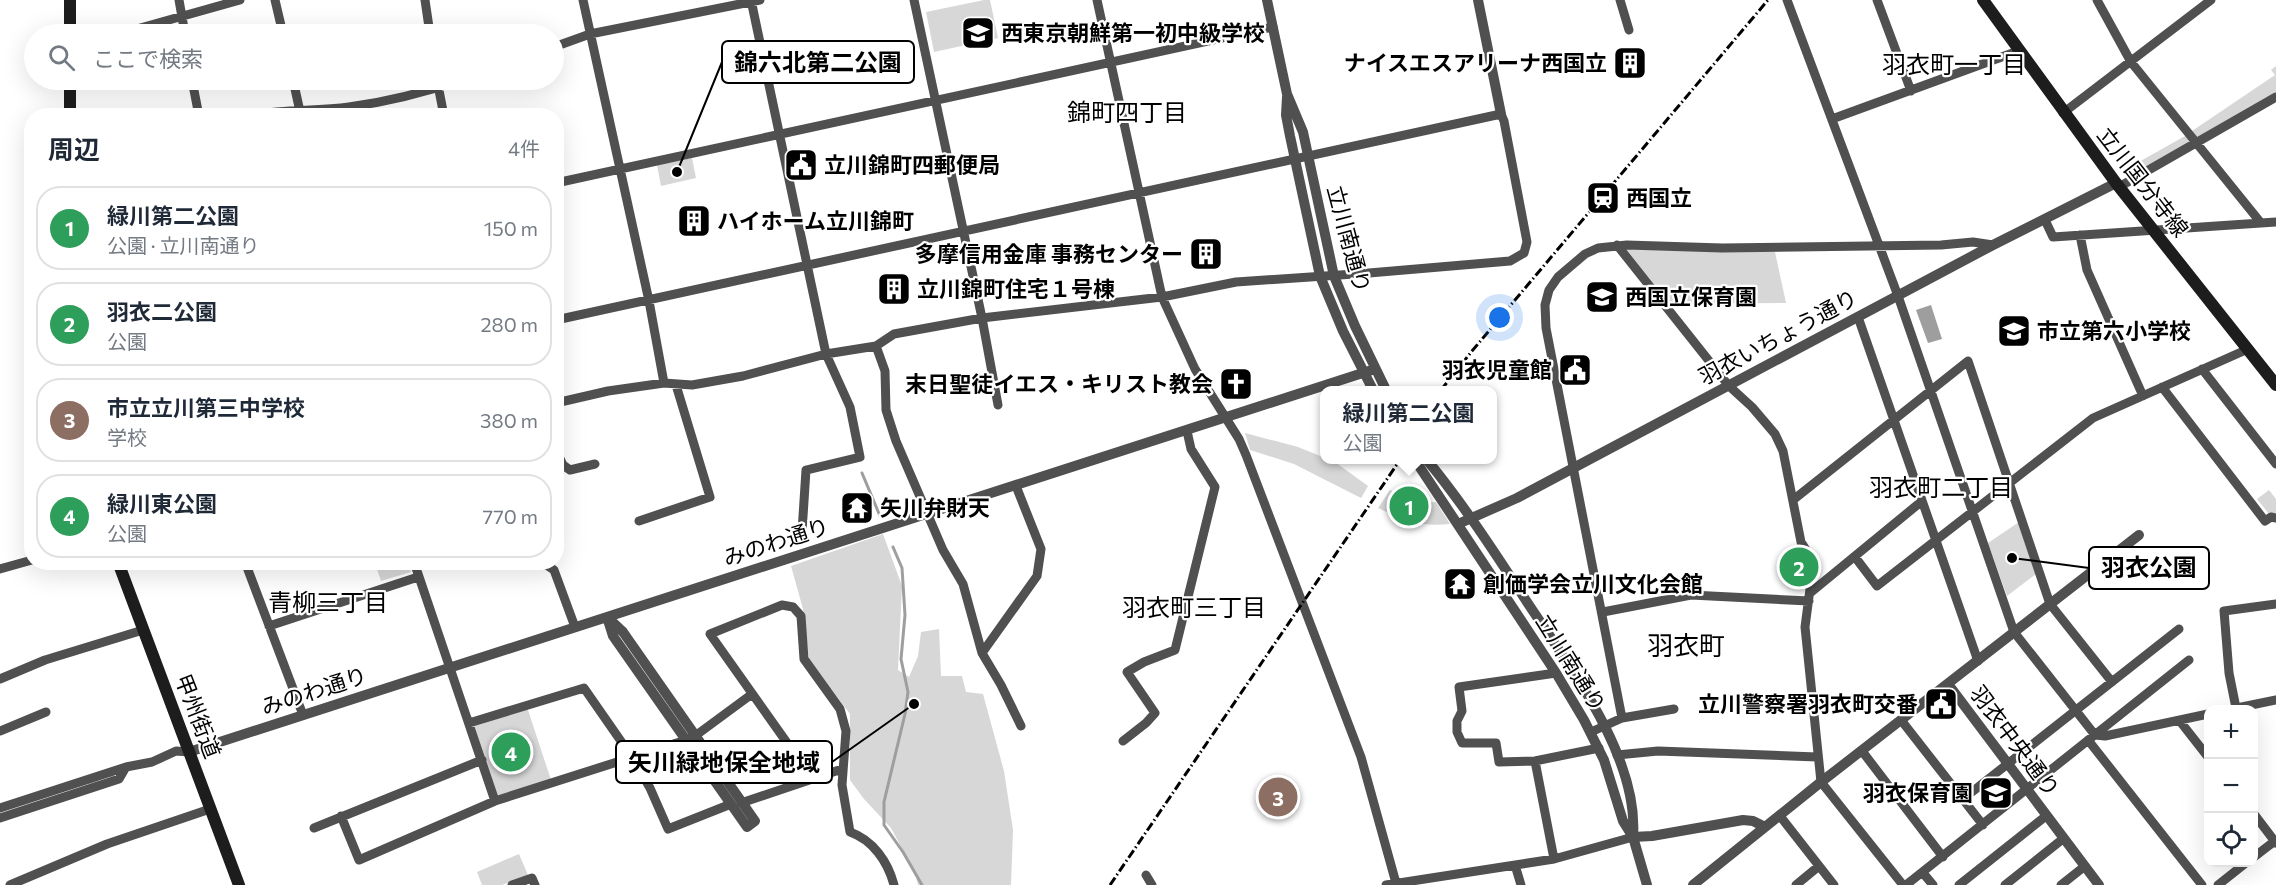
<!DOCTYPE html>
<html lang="ja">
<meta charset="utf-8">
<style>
body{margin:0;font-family:Commissioner,"Noto Sans JP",sans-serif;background:#f6f6f7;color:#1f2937}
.controls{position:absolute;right:18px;bottom:18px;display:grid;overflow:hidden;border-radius:12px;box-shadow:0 6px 24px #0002}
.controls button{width:54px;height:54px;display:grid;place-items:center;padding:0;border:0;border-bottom:2px solid #e0e1e3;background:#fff;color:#1f2937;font:30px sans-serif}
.you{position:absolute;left:1500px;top:318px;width:21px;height:21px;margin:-15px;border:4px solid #fff;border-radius:50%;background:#1a73e8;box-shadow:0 0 0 9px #1a73e833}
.badge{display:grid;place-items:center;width:39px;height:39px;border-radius:50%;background:#1a73e8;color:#fff;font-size:20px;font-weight:700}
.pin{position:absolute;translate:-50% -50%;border:3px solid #fff;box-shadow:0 2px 6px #0006}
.popup{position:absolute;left:1320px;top:386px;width:177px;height:78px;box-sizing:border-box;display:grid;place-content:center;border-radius:12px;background:#fff;filter:drop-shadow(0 2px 4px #0005);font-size:20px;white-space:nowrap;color:#747a83}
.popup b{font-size:22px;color:#1f2937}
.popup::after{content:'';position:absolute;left:50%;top:100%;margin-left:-12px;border:12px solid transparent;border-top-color:#fff}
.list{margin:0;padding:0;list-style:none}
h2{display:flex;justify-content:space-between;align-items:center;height:78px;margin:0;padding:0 24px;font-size:26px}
h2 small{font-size:20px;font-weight:400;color:#747a83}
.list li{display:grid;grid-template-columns:39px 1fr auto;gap:18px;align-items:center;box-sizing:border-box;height:84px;margin:0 12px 12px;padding:0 12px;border:2px solid #e0e1e3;border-radius:24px}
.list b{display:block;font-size:22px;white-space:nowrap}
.list p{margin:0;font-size:20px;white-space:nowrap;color:#747a83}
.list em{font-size:20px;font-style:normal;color:#747a83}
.icon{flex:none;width:33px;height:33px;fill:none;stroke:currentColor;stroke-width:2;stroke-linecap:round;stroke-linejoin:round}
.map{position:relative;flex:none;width:2276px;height:885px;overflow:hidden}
.search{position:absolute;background:#fff;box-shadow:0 6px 24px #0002;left:24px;top:24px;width:540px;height:66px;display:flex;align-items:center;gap:15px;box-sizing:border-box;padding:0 21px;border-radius:33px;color:#747a83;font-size:22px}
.panel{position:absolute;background:#fff;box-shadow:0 6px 24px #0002;left:24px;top:108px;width:540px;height:462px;border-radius:24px}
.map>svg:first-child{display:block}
.green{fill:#d7d7d7}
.water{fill:#9e9e9e}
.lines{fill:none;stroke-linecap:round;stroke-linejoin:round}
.stream{stroke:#9e9e9e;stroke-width:3}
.minor{stroke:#505050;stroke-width:9}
.tertiary{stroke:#505050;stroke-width:10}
.secondary{stroke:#1d1d1d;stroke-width:12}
.rail{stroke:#000;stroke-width:3;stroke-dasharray:9 3 1.5 3;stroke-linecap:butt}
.labels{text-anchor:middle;stroke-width:4.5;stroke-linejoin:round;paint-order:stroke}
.poi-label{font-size:22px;font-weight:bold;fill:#000;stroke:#fff;text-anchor:start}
.street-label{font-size:22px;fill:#000;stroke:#fff}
.neighbourhood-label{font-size:24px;fill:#000;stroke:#fff}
.quarter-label{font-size:26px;fill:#000;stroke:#fff}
.leader{fill:none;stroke:#000;stroke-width:2}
.callout-dot{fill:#000;stroke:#fff;stroke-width:2}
.callout{fill:#fff;stroke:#000;stroke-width:2}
.callout-label{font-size:24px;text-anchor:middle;font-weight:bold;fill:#000}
</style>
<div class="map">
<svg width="2276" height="885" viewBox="0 0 2276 885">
<rect width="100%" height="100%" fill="#fff"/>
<path class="green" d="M984,0h6l8,38 -64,14 -8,-40z
M2276,66v28l-78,46 -6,-9 83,-56 -4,-5z
M2185,136l6,7 -63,36 -7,-7z
M692,158l4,20 -35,8 -4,-21z
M1626,249l149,3 11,51 -116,1z
M1245,433l53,14 37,15 33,24 -7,12 -67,-34 -44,-14z
M1390,490c15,8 28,14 46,12l14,22c-29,3 -45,-3 -72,-16z
M2269,490l7,9v15h-7l-12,-15z
M2019,522l17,52 -29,22 -19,-53z
M883,534l19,52 -4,84 11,7 9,-21 3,-24 18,-3 2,47h21l4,16 17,2 21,77 9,59 -2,55h-93l-3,-12 -24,-45 -27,-29 -14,-19v-66l-41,-55 -6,-50 -12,-43z
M1804,553l6,10 -1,17 -15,-2 1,-6 -15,-9v-6z
M375,563h32l4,9 -30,9z
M527,707l24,73 -55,18 -24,-74z
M519,854l9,21 -26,10h-20l-5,-13z"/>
<path class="water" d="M1931,305l11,34 -14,4 -12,-33z"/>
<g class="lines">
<path class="stream" d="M862,473l18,43
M893,547l9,21 3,47 -4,44 7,33 -3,22 -21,88v23l19,27 19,33"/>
<path class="minor" d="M179,0l6,34
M275,0l8,34
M425,0l5,34
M583,0l66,301 15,82
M751,0l75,354 24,53 10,50 -54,13 -4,62
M914,0l68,318 16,87
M1097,0l65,297 33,72 44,70 7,16 115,302 35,126
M1620,0l9,30
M1787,0l111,296 116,336 81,103 10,1 103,-22
M1877,0l34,91
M2097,0l34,62 130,161
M119,34l121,-34
M554,47l36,-13 170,-34
M192,80l7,36
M293,80l8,36
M437,80l7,36
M2063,113l148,-113
M248,116c33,-8 68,-4 101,-9 37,-5 77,-15 112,-27
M1832,119l186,-68
M556,183l717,-156
M2119,187l157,-90
M2045,220l8,17 223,-15
M2080,235l7,35 56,126
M1617,245l112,141 23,21 23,27 8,17 18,91 10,16 2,8 -8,61 16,155 82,103
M1858,317l120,344
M556,320l945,-206 3,7 23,121 -3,11 -14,8 -141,12 -133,9 -74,15 -180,21 -88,16 -18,12 -50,8 -83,22 -51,9 -28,-2 -56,8 -52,12
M876,346l9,25 1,39 10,31 47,109 20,34 19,69 19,32 20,41
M2202,369l74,95
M2162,387l103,134 6,-4 5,1
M556,454h2l5,11 7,5 25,-6
M1793,500l175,-139 82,243 62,78
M639,521l71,-24 -34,-112
M1855,557l22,29 216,-168 155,-69
M245,562l58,153
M414,562l81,239
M542,562l12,8 21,57
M0,569l32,-9
M1810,593l112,-92
M1603,612l88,-17 118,6
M269,626l149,-49
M982,653l55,-77 4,-27 -25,-63
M1556,673l-97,14 3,24 -5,10v11l5,11h34l3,19 36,-1 64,-13
M0,679l45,-19 98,-30
M2236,708l-7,-35 -5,-62 52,-7
M2227,710l49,-10
M1622,718l-76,-390 -1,-23 4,-15 9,-13 27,-23 13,-6 29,-3 95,3 219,-3 32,-3 20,3
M1901,720l82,105
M2179,720l29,37
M469,723l115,-35 48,69 18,31 18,41 63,-25
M0,731l46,-19
M1591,732l31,-14 52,-9
M2088,740l114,145
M1123,741l23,-18 9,-10 -28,-41 17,-10 31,-12 40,-163 -24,-38 -4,-18
M1862,751l81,106
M1617,755l41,-4 159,6
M1535,761l19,98
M812,778l-102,-144 72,-29 11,2 8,9 3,43 36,50 6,22 -4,54 8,47c23,8 38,30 44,53
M1963,799l216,-170
M741,803l101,-34
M0,808l126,-41 26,-5 24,-11 13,1
M2254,814l22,29
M341,816l18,44 136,-59 191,-61 9,-4 57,-42
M1780,816l54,69
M0,818l119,-39 7,-12
M314,828l168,-68
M2254,857l22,-17
M1515,865l6,20
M1923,873l10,12
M1146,875l6,10
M10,885l97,-41 103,-35
M512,885l20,-7 3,7
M1386,885l168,-26 79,-22
M1796,885l23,-19
M1906,885l283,-225
M1959,885l87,-69
M2005,885l59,-47
M2061,885l24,-19
M2218,885l29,-23"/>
<path class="tertiary" d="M1267,0l20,94 16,38 31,144 21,50 31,64
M1478,0l23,114
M1287,97l-1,18 4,21 30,140 23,55 30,59
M1415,460l141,213 28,47 20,40 19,61 10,16 14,48
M1427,460c37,45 68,93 100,142 42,64 112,155 106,234
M1458,524l59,-26 476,-253 123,-62
M607,617l16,15 132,189 -8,6 -134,-191z
M1948,684l151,201
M189,752l1186,-383
M1633,837l19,-1 91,-16 10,1 12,6
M1396,883l1,2
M1693,885l128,-103 318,-247"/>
<path class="secondary" d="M70,0v34
M1983,0l133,183 160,202
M70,116v-36
M118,562l121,323"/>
<path class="rail" d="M1441,390l31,-39 296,-351
M1110,885l290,-425"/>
</g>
<defs>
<g id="school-square" transform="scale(1.725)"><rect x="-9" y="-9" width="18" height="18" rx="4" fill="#000" stroke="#fff"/><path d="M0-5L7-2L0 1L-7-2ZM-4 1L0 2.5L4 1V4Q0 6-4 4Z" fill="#fff"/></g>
<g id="building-square" transform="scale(1.725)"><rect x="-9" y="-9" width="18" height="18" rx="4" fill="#000" stroke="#fff"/><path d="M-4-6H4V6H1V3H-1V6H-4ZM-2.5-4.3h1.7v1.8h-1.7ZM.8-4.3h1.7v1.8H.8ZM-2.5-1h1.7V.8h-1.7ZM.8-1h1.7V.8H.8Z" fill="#fff"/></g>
<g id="civic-square" transform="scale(1.725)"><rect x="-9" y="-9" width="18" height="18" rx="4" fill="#000" stroke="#fff"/><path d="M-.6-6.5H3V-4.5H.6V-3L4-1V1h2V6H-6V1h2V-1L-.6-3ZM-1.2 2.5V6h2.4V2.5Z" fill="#fff"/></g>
<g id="station-square" transform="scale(1.725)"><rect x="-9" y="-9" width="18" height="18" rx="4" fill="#000" stroke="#fff"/><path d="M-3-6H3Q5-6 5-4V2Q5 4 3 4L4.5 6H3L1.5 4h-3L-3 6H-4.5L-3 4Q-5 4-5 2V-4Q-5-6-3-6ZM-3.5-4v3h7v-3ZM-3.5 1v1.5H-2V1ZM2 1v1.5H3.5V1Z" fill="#fff"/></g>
<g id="church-square" transform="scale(1.725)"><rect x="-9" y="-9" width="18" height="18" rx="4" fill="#000" stroke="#fff"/><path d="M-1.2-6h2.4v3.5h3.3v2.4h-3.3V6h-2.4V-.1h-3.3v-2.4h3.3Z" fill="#fff"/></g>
<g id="temple-square" transform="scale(1.725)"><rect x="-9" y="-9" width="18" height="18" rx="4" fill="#000" stroke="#fff"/><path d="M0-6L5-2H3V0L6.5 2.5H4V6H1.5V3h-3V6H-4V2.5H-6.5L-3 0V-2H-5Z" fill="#fff"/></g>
</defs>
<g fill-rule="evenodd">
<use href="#school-square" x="978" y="33"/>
<use href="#building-square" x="1630" y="63"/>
<use href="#civic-square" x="801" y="165"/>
<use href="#station-square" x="1603" y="198"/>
<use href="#building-square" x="694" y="221"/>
<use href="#building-square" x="1206" y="254"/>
<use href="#building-square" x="894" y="289"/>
<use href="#school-square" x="1602" y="297"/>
<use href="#school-square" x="2014" y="331"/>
<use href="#civic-square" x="1575" y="370"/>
<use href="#church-square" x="1236" y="384"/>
<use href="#temple-square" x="857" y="508"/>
<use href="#temple-square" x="1460" y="584"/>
<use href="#civic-square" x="1941" y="704"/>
<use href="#school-square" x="1996" y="793"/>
</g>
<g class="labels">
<g class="poi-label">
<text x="1001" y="41">西東京朝鮮第一初中級学校</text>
<text x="1607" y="71" text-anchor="end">ナイスエスアリーナ西国立</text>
<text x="824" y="173">立川錦町四郵便局</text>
<text x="1626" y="206">西国立</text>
<text x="717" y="229">ハイホーム立川錦町</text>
<text x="1183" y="262" text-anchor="end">多摩信用金庫 事務センター</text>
<text x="917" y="297">立川錦町住宅１号棟</text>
<text x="1625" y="305">西国立保育園</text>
<text x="2037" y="339">市立第六小学校</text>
<text x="1552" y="378" text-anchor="end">羽衣児童館</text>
<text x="1213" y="392" text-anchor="end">末日聖徒イエス・キリスト教会</text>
<text x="880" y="516">矢川弁財天</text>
<text x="1483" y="592">創価学会立川文化会館</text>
<text x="1918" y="712" text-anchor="end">立川警察署羽衣町交番</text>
<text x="1973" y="801" text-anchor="end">羽衣保育園</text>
</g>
<g class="street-label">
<text transform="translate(2143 182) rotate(52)" y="8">立川国分寺線</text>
<text transform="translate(1349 239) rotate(75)" y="8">立川南通り</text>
<text transform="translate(1778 337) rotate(-28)" y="8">羽衣いちょう通り</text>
<text transform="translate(776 542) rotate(-18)" y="8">みのわ通り</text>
<text transform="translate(1571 663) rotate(58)" y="8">立川南通り</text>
<text transform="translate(314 691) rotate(-18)" y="8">みのわ通り</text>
<text transform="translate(198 716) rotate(69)" y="8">甲州街道</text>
<text transform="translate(2015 741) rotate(53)" y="8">羽衣中央通り</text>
</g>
<g class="neighbourhood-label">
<text x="1954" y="73">羽衣町一丁目</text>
<text x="1127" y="121">錦町四丁目</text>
<text x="1941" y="496">羽衣町二丁目</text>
<text x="328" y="611">青柳三丁目</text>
<text x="1194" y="616">羽衣町三丁目</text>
</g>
<g class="quarter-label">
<text x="1686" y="655">羽衣町</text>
</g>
</g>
<path class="leader" d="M677 172L722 62M2012 558L2089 568M914 704L832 762"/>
<g class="callout-dot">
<circle cx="677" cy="172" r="6"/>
<circle cx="2012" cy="558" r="6"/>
<circle cx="914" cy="704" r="6"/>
</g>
<g class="callout">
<rect x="722" y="41" width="192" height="42" rx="6"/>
<rect x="2089" y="547" width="120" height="42" rx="6"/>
<rect x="616" y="741" width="216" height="42" rx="6"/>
</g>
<g class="callout-label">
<text x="818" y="71">錦六北第二公園</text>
<text x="2149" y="576">羽衣公園</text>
<text x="724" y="771">矢川緑地保全地域</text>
</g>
</svg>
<div class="controls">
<button>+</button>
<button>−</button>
<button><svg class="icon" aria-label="locate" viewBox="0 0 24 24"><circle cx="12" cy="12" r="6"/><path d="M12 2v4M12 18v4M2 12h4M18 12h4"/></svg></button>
</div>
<div class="you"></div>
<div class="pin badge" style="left:1409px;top:506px;background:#2e9e5b">1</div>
<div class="popup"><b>緑川第二公園</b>公園</div>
<div class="pin badge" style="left:1799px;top:567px;background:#2e9e5b">2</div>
<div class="pin badge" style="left:1278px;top:797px;background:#8d6e63">3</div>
<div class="pin badge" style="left:511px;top:752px;background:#2e9e5b">4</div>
<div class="search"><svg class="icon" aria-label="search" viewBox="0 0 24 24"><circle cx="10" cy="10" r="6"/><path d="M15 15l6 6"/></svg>ここで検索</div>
<section class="panel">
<h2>周辺<small>4件</small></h2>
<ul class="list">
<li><span class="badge" style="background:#2e9e5b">1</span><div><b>緑川第二公園</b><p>公園 · 立川南通り</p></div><em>150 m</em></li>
<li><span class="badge" style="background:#2e9e5b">2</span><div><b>羽衣二公園</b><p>公園</p></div><em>280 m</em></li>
<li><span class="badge" style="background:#8d6e63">3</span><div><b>市立立川第三中学校</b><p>学校</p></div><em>380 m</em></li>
<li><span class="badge" style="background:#2e9e5b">4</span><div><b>緑川東公園</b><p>公園</p></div><em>770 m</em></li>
</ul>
</section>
</div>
